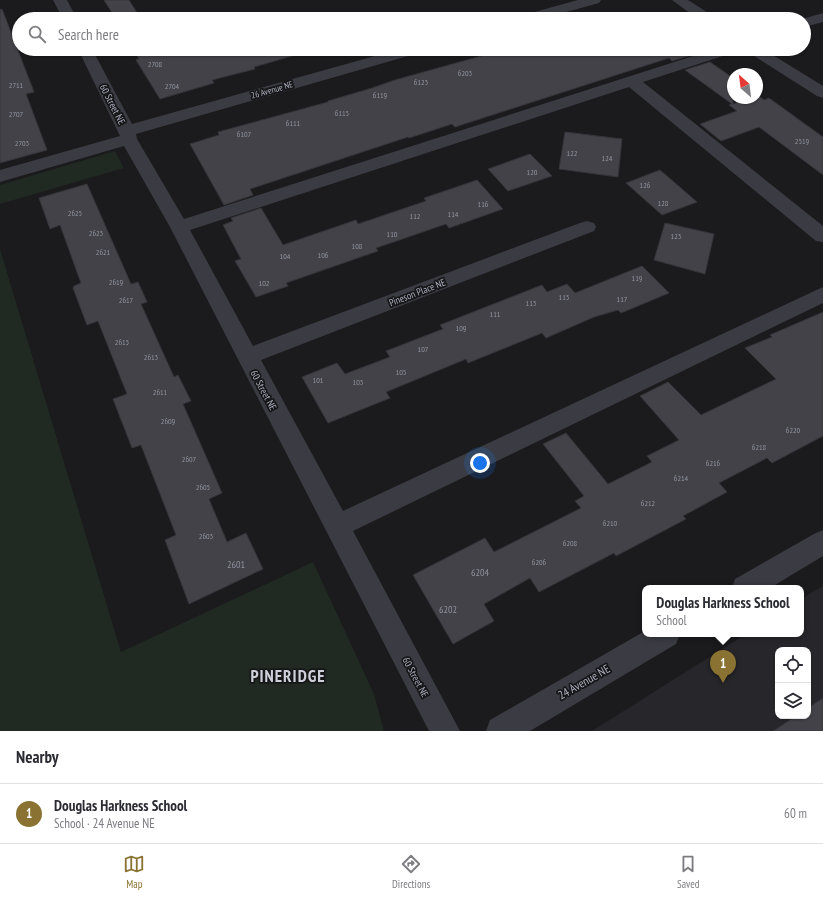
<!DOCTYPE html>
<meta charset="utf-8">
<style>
body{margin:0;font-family:"PT Sans Narrow",sans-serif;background:#f7f7f7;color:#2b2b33}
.controls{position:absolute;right:12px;bottom:12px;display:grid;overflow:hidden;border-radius:8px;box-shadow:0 1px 3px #0004}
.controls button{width:36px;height:36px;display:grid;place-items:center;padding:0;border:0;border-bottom:1px solid #e1e1e2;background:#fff;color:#2b2b33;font:20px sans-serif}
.compass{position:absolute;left:727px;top:68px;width:36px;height:36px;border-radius:50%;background:#fff;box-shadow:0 1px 3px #0004;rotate:332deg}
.you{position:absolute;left:480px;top:463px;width:14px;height:14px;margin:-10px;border:3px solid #fff;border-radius:50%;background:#1a73e8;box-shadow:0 0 0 6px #1a73e833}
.badge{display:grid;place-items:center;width:26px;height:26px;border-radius:50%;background:#8a7332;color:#fff;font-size:13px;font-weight:700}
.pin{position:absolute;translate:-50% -33px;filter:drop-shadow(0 1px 2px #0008)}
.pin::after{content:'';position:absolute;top:21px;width:14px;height:12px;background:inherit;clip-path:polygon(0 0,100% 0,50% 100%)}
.popup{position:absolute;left:642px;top:585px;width:162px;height:52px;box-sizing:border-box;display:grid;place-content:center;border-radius:8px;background:#fff;filter:drop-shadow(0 1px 3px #0005);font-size:13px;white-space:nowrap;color:#7c7c81}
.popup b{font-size:15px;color:#2b2b33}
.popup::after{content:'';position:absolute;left:50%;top:100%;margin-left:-8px;border:8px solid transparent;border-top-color:#fff}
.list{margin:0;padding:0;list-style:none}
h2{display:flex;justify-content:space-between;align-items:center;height:52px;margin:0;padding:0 16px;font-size:17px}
h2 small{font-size:13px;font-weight:400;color:#7c7c81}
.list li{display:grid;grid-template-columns:26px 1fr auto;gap:12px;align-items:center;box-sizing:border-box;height:60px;padding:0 16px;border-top:1px solid #e1e1e2}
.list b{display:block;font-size:15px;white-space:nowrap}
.list p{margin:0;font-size:13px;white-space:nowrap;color:#7c7c81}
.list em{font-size:13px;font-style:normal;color:#7c7c81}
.icon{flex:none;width:22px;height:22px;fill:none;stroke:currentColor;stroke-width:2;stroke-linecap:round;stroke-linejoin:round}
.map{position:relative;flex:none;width:823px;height:731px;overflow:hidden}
.search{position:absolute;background:#fff;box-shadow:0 1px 3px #0004;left:12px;right:12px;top:12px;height:44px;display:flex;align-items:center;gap:10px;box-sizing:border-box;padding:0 14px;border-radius:22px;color:#7c7c81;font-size:15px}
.sheet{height:112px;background:#fff}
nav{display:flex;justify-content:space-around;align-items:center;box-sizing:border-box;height:56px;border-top:1px solid #e1e1e2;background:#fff;font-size:11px;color:#7c7c81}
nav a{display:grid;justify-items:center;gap:2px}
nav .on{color:#8a7332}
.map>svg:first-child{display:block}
.built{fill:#27262a;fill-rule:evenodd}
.green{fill:#202922}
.building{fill:#424248;stroke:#353439}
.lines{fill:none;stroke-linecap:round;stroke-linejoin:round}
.minor{fill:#3b3c43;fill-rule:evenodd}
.labels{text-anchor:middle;stroke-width:3.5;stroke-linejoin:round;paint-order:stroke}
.number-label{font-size:8px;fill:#9294a0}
.far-street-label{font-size:9px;fill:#acb0be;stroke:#161518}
.street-label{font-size:10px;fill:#acb0be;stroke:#161518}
.near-number-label{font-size:10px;fill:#9294a0}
.near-street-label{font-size:12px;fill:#acb0be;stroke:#161518}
.near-district-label{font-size:17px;font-weight:bold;letter-spacing:1px;fill:#cdd0d9;stroke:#161518}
</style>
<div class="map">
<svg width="823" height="731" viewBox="0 0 823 731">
<rect width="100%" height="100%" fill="#1b1a1d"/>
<path class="built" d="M823,586v145h-231l154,-97h55v-35zM778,650h30v66h-30z"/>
<path class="green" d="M115,151l9,17 -124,36v-19z
M0,249l121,403 192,-90 61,132 10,37h-384z"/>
<path class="building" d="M104,0h25l12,19h-25z
M2,9l32,83 -8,2 21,56 -47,13v-153z
M133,49h158l1,7 -38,11 1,2 -43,11 2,3 -54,16 -24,-39 3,-1z
M500,49h192l6,4 -26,8 -3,-3 -214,69 -3,-3 -43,14 -1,-1 -158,52 3,6 -29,10 -34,-61 29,-9 -1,-3 110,-30v-1l44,-13 23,-8 97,-27 -2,-1z
M710,62l23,16v26l17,-6h7l1,-3 6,5 5,-2 54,39v38l-64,-48 -38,14 -21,-17 37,-13 -8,-6 3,-1 -47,-34z
M565,132l57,7 -4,38 -59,-8z
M530,154l22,22 -44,15 -20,-22z
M660,170l37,32 -35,13 -36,-32z
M477,180l26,29 -54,19 -3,-4 -70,24 2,3 -92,32 2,3 -32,11 -21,-36 6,-2 -18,-34 10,-4 -2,-3 30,-10 22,37 73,-25 2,4 68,-23 -2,-3z
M87,184l44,100 7,-2 9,20 -6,2 33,73 4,-2 13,26 -8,3 39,89 -13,6 18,43 19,-9 17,36 -74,35 -24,-64 11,-5 -35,-90 -9,3 -19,-49 14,-5 -29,-73 -11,4 -14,-37 1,-2 7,-3 -21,-58 -10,4 -11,-31z
M665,223l49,11 -9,40 -51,-14z
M642,266l27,27 -48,20 -3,-3 -24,7 -48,21 -4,-5 -74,30 -2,-4 -80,33 4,6 -62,25 -26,-46 35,-14 8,11 45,-17 -4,-6 57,-22 -3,-4 102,-40 5,7 20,-8 8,9z
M823,312v124l-51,27 -5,-5 -48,25 8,9 -44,24 3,3 -70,37 -2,-3 -75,39 -9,-14 -46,26 10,17 -41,23 -40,-69 72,-37 9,14 87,-44 -6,-7 9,-5 -41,-52 23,-11 42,51 44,-22 -5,-6 32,-16 -39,-44 28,-14 33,33 75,-36 -31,-31 27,-11 -2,-2z
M823,698v33h-50l23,-15h12v-8z"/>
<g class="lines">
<path class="minor" d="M53,0h14l10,19h-14z
M578,0h23l-2,3 -58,16h-23l2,-3z
M672,0h16l25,16 2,3h-17z
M823,13v9l-19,5v-8h-2z
M78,49h14l40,75 268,-75h24l-2,3 -286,82 1,5 47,80 531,-170h22l-2,3 -92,30 180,144v16l-7,-1 -187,-154 -439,143 63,116 327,-123 7,-2 7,2 2,4 -2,4 -333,129 82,151 480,-224v16l-470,228 107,200h-31l-259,-504 -46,-81 -124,36v-12l120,-34z
M746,49h17l60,37v12l-6,-2 -69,-44z
M823,530v26l-53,32h-38l3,-9 79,-45z
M645,631v3h35l-4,10 -146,87h-44l4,-11z"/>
</g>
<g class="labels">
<g class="number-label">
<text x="155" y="67">2708</text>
<text x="465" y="76">6203</text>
<text x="421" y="85">6123</text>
<text x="16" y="88">2711</text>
<text x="172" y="89">2704</text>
<text x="380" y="98">6119</text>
<text x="342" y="116">6115</text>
<text x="16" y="117">2707</text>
<text x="293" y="126">6111</text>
<text x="244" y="137">6107</text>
<text x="802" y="144">2519</text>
<text x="22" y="146">2703</text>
<text x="572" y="156">122</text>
<text x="607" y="161">124</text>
<text x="532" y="175">120</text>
<text x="645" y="188">126</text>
<text x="663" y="206">128</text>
<text x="483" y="207">116</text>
<text x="75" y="216">2625</text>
<text x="453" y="217">114</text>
<text x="415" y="219">112</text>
<text x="96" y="236">2623</text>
<text x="392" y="237">110</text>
<text x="676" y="239">123</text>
<text x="357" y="249">108</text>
<text x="103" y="255">2621</text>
<text x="323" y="258">106</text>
<text x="285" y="259">104</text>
<text x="637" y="281">119</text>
<text x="116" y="285">2619</text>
<text x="264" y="286">102</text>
<text x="564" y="300">115</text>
<text x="622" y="302">117</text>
<text x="126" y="303">2617</text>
<text x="531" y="306">113</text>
<text x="495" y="317">111</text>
<text x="461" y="331">109</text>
<text x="122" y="345">2615</text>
<text x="423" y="352">107</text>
<text x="151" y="360">2613</text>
<text x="401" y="375">105</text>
<text x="318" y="383">101</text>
<text x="358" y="385">103</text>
<text x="160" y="395">2611</text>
<text x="168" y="424">2609</text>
<text x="793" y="433">6220</text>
<text x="759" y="450">6218</text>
<text x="189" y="462">2607</text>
<text x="713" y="466">6216</text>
<text x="681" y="481">6214</text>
<text x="203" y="490">2605</text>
<text x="648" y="506">6212</text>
<text x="610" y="526">6210</text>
<text x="206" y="539">2603</text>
<text x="570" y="546">6208</text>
<text x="539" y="565">6206</text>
</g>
<g class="far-street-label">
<text transform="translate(272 90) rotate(-16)" y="3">26 Avenue NE</text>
</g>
<g class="street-label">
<text transform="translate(113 104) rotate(63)" y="4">60 Street NE</text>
<text transform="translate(417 292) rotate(-21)" y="4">Pineson Place NE</text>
<text transform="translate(264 390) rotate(62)" y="4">60 Street NE</text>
<text transform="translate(416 677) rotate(62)" y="4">60 Street NE</text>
</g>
<g class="near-number-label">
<text x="236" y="568">2601</text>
<text x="480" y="576">6204</text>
<text x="448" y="613">6202</text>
</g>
<g class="near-street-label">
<text transform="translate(584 682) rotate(-30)" y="4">24 Avenue NE</text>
</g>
<g class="near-district-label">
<text x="288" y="682">PINERIDGE</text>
</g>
</g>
</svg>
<div class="controls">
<button><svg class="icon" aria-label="locate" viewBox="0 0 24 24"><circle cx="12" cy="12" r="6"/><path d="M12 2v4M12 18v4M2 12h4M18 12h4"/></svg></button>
<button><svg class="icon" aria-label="layers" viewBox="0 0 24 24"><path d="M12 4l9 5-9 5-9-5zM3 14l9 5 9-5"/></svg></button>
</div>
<svg class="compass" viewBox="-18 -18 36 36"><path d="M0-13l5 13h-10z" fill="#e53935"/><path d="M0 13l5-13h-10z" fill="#7c7c81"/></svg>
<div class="you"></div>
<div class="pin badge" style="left:723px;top:683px">1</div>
<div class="popup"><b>Douglas Harkness School</b>School</div>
<div class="search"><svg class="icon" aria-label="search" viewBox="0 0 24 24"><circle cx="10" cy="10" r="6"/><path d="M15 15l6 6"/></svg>Search here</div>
</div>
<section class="sheet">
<h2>Nearby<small></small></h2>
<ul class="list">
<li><span class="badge">1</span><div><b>Douglas Harkness School</b><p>School · 24 Avenue NE</p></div><em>60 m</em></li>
</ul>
</section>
<nav>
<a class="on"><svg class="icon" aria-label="map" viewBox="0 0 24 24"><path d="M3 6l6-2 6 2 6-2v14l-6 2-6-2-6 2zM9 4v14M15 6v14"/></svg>Map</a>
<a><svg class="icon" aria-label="directions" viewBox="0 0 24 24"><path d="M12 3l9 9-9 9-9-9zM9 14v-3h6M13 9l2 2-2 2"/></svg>Directions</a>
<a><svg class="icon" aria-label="saved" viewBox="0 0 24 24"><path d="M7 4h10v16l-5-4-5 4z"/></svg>Saved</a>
</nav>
